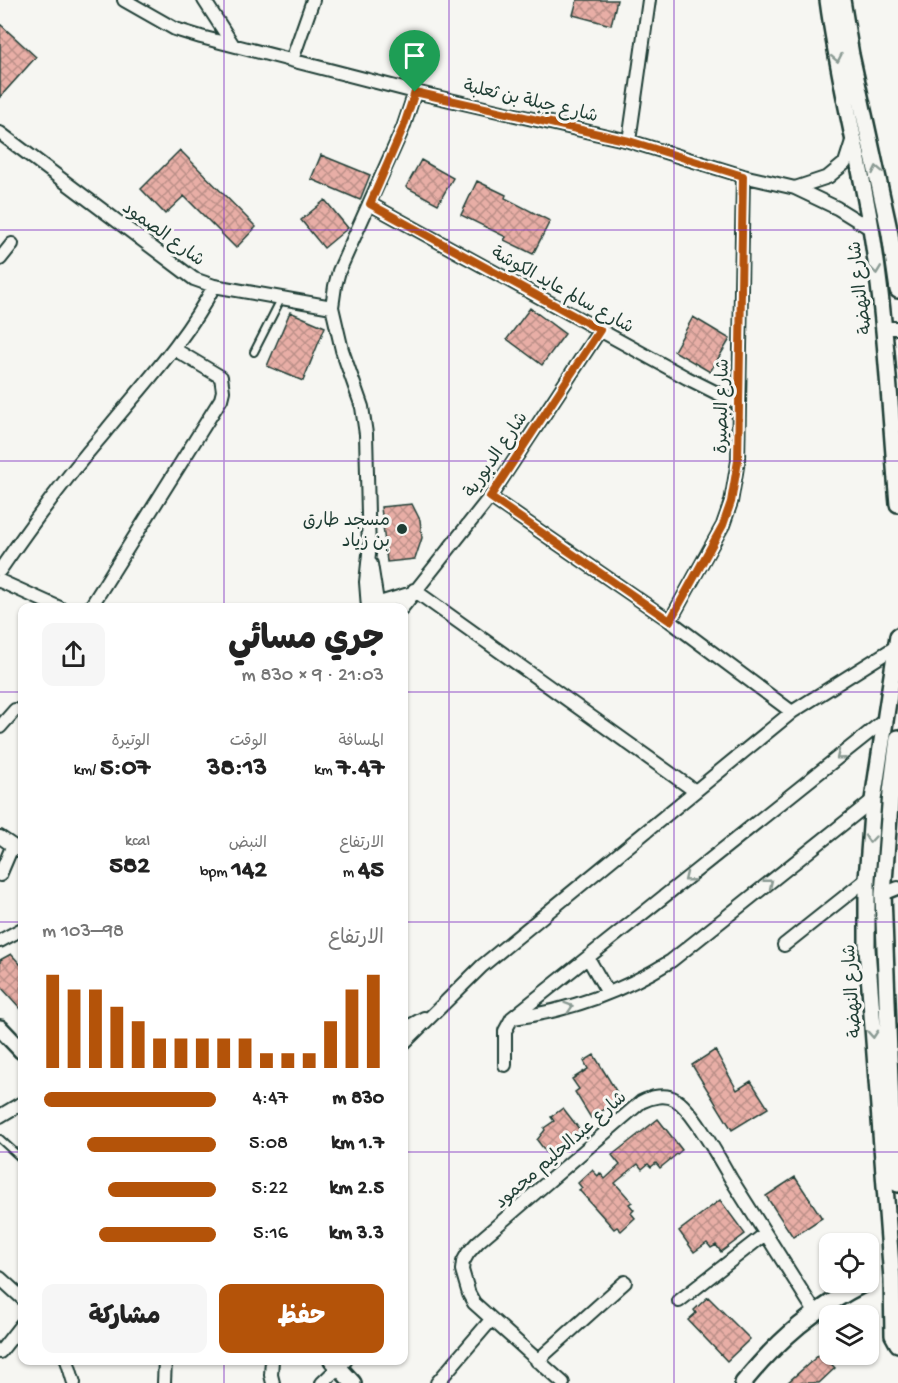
<!DOCTYPE html>
<html lang="ar">
<meta charset="utf-8">
<style>
:root{--surface:#fff;--page:#f6f6f6;--text:#222;--muted:#767676;--accent:#b45309}
body{margin:0;font-family:"Gochi Hand","Playpen Sans Arabic",sans-serif;background:var(--page);color:var(--text);direction:rtl;height:100vh;display:flex;flex-direction:column;font-size:22px;white-space:nowrap}
*{box-sizing:border-box;margin:0}
p{font-size:20px;color:var(--muted)}
.icon{flex:none;width:33px;height:33px;fill:none;stroke:currentColor;stroke-width:2;stroke-linecap:round;stroke-linejoin:round}
.map{position:relative;flex:1;overflow:hidden;direction:ltr}
.details{position:absolute;left:18px;top:603px;width:390px;height:762px;display:flex;flex-direction:column;background:var(--surface);border-radius:12px;box-shadow:0 2px 4px #0004;direction:rtl}
.details>*{flex:none}
.controls{position:absolute;left:819px;top:1233px;display:grid;gap:12px}
.controls a{display:grid;place-items:center;width:60px;height:60px;border-radius:12px;background:var(--surface);box-shadow:0 2px 4px #0004;font-size:30px}
.pin{position:absolute;display:grid;place-items:center;width:51px;height:51px;color:#fff;margin:-62px -26px;border-radius:50% 50% 50% 0;rotate:-45deg;box-shadow:0 0 6px #0007}
.pin .icon{rotate:45deg}
.round{display:grid;place-items:center;flex:none;width:63px;height:63px;border-radius:12px;background:var(--page)}
.headline{display:flex;align-items:center;justify-content:space-between;height:102px;padding:0 24px}
h1{font-size:33px;font-weight:800;line-height:45px}
.figures{display:grid;grid-template-columns:repeat(3,1fr);gap:9px;height:102px;padding:6px 24px}
.figures div{display:grid;align-content:center}
.figures b{font-size:26px;font-weight:800}
.figures small{font-size:16px;font-weight:400}
.figures p{font-size:16px}
.chart{height:168px;padding:12px 24px}
.chart p{display:flex;justify-content:space-between}
.chart svg{width:100%;height:108px;margin-top:6px;stroke:var(--accent);stroke-width:6}
.button{display:flex;gap:12px;margin-top:auto;padding:12px 24px}
.button a{flex:1;height:69px;border-radius:12px;background:var(--accent);color:#fff;font-size:24px;font-weight:800;line-height:69px;text-align:center}
.button a+a{background:var(--page);color:var(--text)}
ul{padding:0 24px;list-style:none;font-size:20px}
li{display:grid;grid-template-columns:96px 72px 1fr;align-items:center;height:45px}
li i{height:15px;border-radius:8px;background:var(--accent)}
.map>svg:first-child{display:block}
.building{fill:url(#building-cross-hatch);stroke:#1f3d34;stroke-width:1.5}
.lines{fill:none;stroke-linecap:round;stroke-linejoin:round}
.service-casing{stroke:#1f3d34;stroke-width:10}
.minor-casing{stroke:#1f3d34;stroke-width:16}
.tertiary-casing{stroke:#1f3d34;stroke-width:20}
.service{stroke:#f6f6f2;stroke-width:6}
.minor{stroke:#f6f6f2;stroke-width:12}
.tertiary{stroke:#f6f6f2;stroke-width:15}
.oneway{stroke:#8a9a93}
.route-casing{stroke:#fff;stroke-width:12}
.route{stroke:#b45309;stroke-width:8}
.grid{fill:none;stroke:#7b2cbf;stroke-width:1.5;stroke-opacity:0.55}
.poi-dot{fill:#1f3d34;stroke:#f6f6f2;stroke-width:2}
.labels{text-anchor:middle;stroke-width:6;stroke-linejoin:round;paint-order:stroke}
.street-label{font-size:18px;fill:#1f3d34;stroke:#f6f6f2}
.poi-label{font-size:18px;fill:#1f3d34;stroke:#f6f6f2;text-anchor:end}
</style>
<div class="map">
<svg width="898" height="1383" viewBox="0 0 898 1383">
<defs>
<pattern id="building-cross-hatch" width="8" height="8" patternUnits="userSpaceOnUse" patternTransform="scale(1.5)"><rect width="8" height="8" fill="#e8aea6"/><path d="M0 0l8 8M0 8l8-8" fill="none" stroke="#bb8f88"/></pattern>
</defs>
<rect width="100%" height="100%" fill="#f6f6f2"/>
<filter id="ink" filterUnits="userSpaceOnUse"><feTurbulence type="fractalNoise" baseFrequency=".0167" numOctaves="2"/><feDisplacementMap in="SourceGraphic" scale="12" xChannelSelector="R" yChannelSelector="G"/><feConvolveMatrix kernelMatrix="1 2 1 2 8 2 1 2 1" color-interpolation-filters="sRGB"/></filter>
<g filter="url(#ink)">
<path class="building" d="M577,0H617L611,25L573,15Z
M0,24L36,57L0,97Z
M180,150L256,227L236,248L184,196L165,214L141,189Z
M321,155L370,175L360,200L311,179Z
M421,160L453,178L438,204L406,187Z
M477,181L506,195L505,198L550,221L533,254L504,240L506,237L461,215Z
M325,200L348,228L324,248L301,220Z
M530,308L565,334L542,365L507,339Z
M290,312L325,327L303,381L267,366Z
M693,317L730,339L710,372L674,351Z
M412,504L420,520L422,538L415,559L387,562L381,507Z
M11,954L22,966V1010L0,986V960Z
M715,1050L737,1090L751,1081L768,1108L732,1130L692,1065Z
M594,1055L621,1099L591,1118L575,1092L579,1089L572,1079L588,1069L584,1061Z
M563,1108L580,1130L549,1156L537,1140L545,1130L544,1128L554,1121L551,1117Z
M658,1119L682,1150L660,1168L656,1163L651,1167L648,1164L642,1169L638,1164L615,1183L632,1202L629,1204L634,1210L631,1213L635,1218L621,1231L617,1227L614,1229L579,1190L582,1188L578,1183L592,1170L598,1176L600,1173L605,1179L620,1165L612,1155Z
M795,1177L822,1218L793,1237L766,1196Z
M720,1200L745,1234L721,1252L716,1245L711,1248L707,1243L694,1252L679,1231Z
M708,1297L750,1339L727,1361L688,1320L696,1313L694,1310Z
M821,1353L835,1368L819,1383H787Z"/>
<g class="lines">
<g class="service-casing">
<path id="service" d="M254,352L281,299
M0,1139L22,1159"/>
</g>
<g class="minor-casing">
<path id="minor" d="M124,0L175,29L201,37L415,92L629,141L743,176L795,188L837,208L871,229
M204,0L233,45
M292,60L313,0
M0,133L194,279L214,286L332,307
M629,141L649,0
M795,188L828,177L845,163L852,141
M370,204L687,378L739,404
M0,259L12,244
M883,328H898
M490,497L670,621L792,712
M371,564L378,608
M0,570C33,522 67,476 105,432C143,385 186,340 214,286
M0,581L60,608
M414,590L695,791
M370,606L412,593
M90,608L221,399L223,391L221,377L174,349
M368,608L366,582L369,554L366,434L362,407L342,350L332,307L335,286L339,271L403,128L415,92
M402,608L490,497L600,330
M670,621L723,525L731,502L738,461L743,176
M0,727L15,710
M0,837L22,852
M0,875L12,847
M883,894L898,888
M0,941L22,929
M784,945L867,879
M588,958L608,993
M513,1018C569,1011 623,991 671,961L873,800
M404,1029L424,1018
M404,1043L482,966L792,712L897,646
M505,1065V1031L512,1018L886,719
M0,1116L22,1103
M0,1278L22,1298
M679,1301L765,1234
M0,1352L22,1324
M67,1360L74,1383
M272,1360L271,1375L273,1383
M537,1361L625,1282
M164,1383L165,1360
M322,1383L346,1360
M437,1383L491,1320
M563,1383L474,1303L469,1294L462,1270L463,1262L468,1253L478,1242L641,1102C651,1097 666,1093 676,1100C693,1110 720,1160 731,1179C759,1224 787,1268 815,1312"/>
</g>
<g class="tertiary-casing">
<path id="tertiary" d="M828,0C838,77 858,152 871,228C886,319 890,412 898,504
M842,0L851,55L890,234L898,290
M898,636L873,800L867,879V948L892,1279L893,1335L898,1344
M898,738L891,792L883,894L891,1107L898,1184
M0,1028L22,1051
M332,1360L353,1383
M743,1383C780,1338 815,1308 867,1282"/>
</g>
<use href="#service" class="service"/>
<use href="#minor" class="minor"/>
<use href="#tertiary" class="tertiary"/>
</g>
<defs><path id="oneway-chevron" d="M-2-3.5L2.5 0L-2 3.5" fill="none" stroke-width="1.6" stroke-linecap="round" stroke-linejoin="round" transform="scale(1.5)"/></defs>
<g class="oneway">
<use href="#oneway-chevron" transform="translate(837 58) rotate(79)"/>
<use href="#oneway-chevron" transform="translate(877 170) rotate(-102)"/>
<use href="#oneway-chevron" transform="translate(876 270) rotate(83)"/>
<use href="#oneway-chevron" transform="translate(840 756) rotate(141)"/>
<use href="#oneway-chevron" transform="translate(870 839) rotate(95)"/>
<use href="#oneway-chevron" transform="translate(688 878) rotate(141)"/>
<use href="#oneway-chevron" transform="translate(769 883) rotate(-39)"/>
<use href="#oneway-chevron" transform="translate(569 1007) rotate(-18)"/>
<use href="#oneway-chevron" transform="translate(873 1034) rotate(86)"/>
</g>
</g>
<g class="lines" filter="url(#ink)">
<g class="route-casing">
<path id="route" d="M415,92L629,141L743,176L738,461L731,502L723,525L670,621L490,497L600,330L370,204L403,128Z"/>
</g>
<use href="#route" class="route"/>
</g>
<path class="grid" d="M224,0V608M449,0V1383M674,0V1383M0,230H898M0,461H898M0,692H22M404,692H898M0,922H22M404,922H898M0,1152H22M404,1152H898M224,1360V1383"/>
<circle class="poi-dot" cx="402" cy="529" r="6"/>
<g class="labels">
<g class="street-label">
<text transform="translate(531 100) rotate(13)" y="6">شارع جبلة بن ثعلبة</text>
<text transform="translate(164 233) rotate(36)" y="6">شارع الصمود</text>
<text transform="translate(859 288) rotate(-97)" y="6">شارع النهضة</text>
<text transform="translate(563 289) rotate(29)" y="6">شارع سالم عايد الكوشة</text>
<text transform="translate(721 406) rotate(-89)" y="6">شارع البصيرة</text>
<text transform="translate(495 454) rotate(-56)" y="6">شارع الدبورية</text>
<text transform="translate(851 991) rotate(-94)" y="6">شارع النهضة</text>
<text transform="translate(560 1149) rotate(-41)" y="6">شارع عبدالحليم محمود</text>
</g>
<g class="poi-label">
<text x="390" y="525">مسجد طارق<tspan x="390" dy="21">بن زياد</tspan></text>
</g>
</g>
</svg>
<div class="controls">
<a><svg class="icon" aria-label="locate" viewBox="0 0 24 24"><circle cx="12" cy="12" r="6"/><path d="M12 2v4M12 18v4M2 12h4M18 12h4"/></svg></a>
<a><svg class="icon" aria-label="layers" viewBox="0 0 24 24"><path d="M12 4l9 5-9 5-9-5zM3 14l9 5 9-5"/></svg></a>
</div>
<div class="pin" style="left:415px;top:92px;background:#1e9e55"><svg class="icon" aria-label="arrive" viewBox="0 0 24 24"><path d="M6 21V4h12l-3 4 3 4H6"/></svg></div>
<section class="details">
<div class="headline"><div><h1>جري مسائي</h1><p>21:03 · 9 × 830 m</p></div><a class="round"><svg class="icon" aria-label="share" viewBox="0 0 24 24"><path d="M12 15V3M7 8l5-5 5 5M5 13v7h14v-7"/></svg></a></div>
<div class="figures">
<div><p>المسافة</p><b>7.47<small> km</small></b></div>
<div><p>الوقت</p><b>38:13</b></div>
<div><p>الوتيرة</p><b>5:07<small> /km</small></b></div>
</div>
<div class="figures">
<div><p>الارتفاع</p><b>45<small> m</small></b></div>
<div><p>النبض</p><b>142<small> bpm</small></b></div>
<div><p>kcal</p><b>582</b></div>
</div>
<div class="chart"><p><span>الارتفاع</span>98–103 m</p>
<svg viewBox="0 0 160 44" preserveAspectRatio="none"><path d="M5 44V6M15 44V12M25 44V12M35 44V19M45 44V25M55 44V32M65 44V32M75 44V32M85 44V32M95 44V32M105 44V38M115 44V38M125 44V38M135 44V25M145 44V12M155 44V6"/></svg>
</div>
<ul>
<li><b>830 m</b>4:47<i style="width:99%"></i></li>
<li><b>1.7 km</b>5:08<i style="width:74%"></i></li>
<li><b>2.5 km</b>5:22<i style="width:62%"></i></li>
<li><b>3.3 km</b>5:16<i style="width:67%"></i></li>
</ul>
<div class="button"><a>حفظ</a><a>مشاركة</a></div>
</section>
</div>
